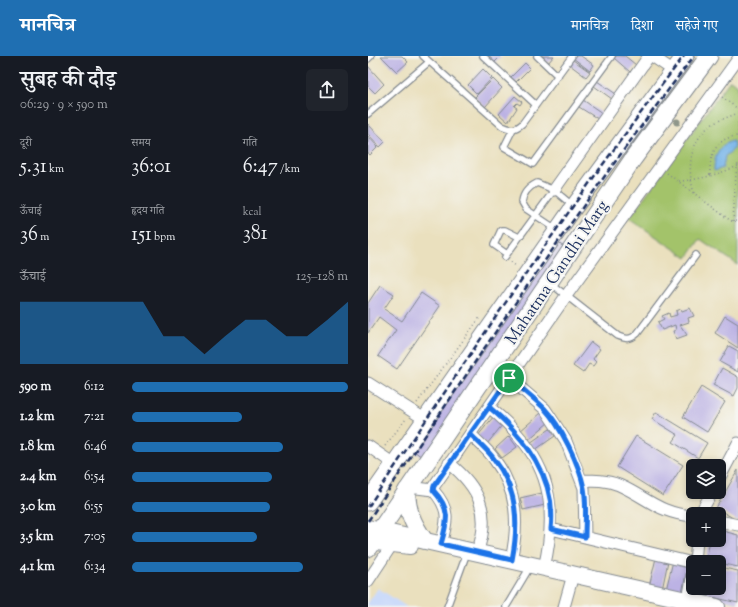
<!DOCTYPE html>
<html lang="hi">
<meta charset="utf-8">
<style>
:root{--surface:#171b24;--page:#20242c;--text:#f1f3f6;--muted:#9ea1a6;--accent:#1f6fb2}
body{margin:0;font-family:"Sorts Mill Goudy","Noto Serif Devanagari",serif;background:var(--page);color:var(--text);height:100vh;display:flex;flex-direction:column;font-size:15px;white-space:nowrap}
*{box-sizing:border-box;margin:0}
p{font-size:13px;color:var(--muted)}
.icon{flex:none;width:22px;height:22px;fill:none;stroke:currentColor;stroke-width:2;stroke-linecap:round;stroke-linejoin:round}
.map{position:relative;flex:1;overflow:hidden}
.details{display:flex;flex-direction:column;background:var(--surface);width:368px}
.details>*{flex:none}
.buttons{position:absolute;left:318px;top:403px;display:grid;gap:8px}
.buttons a{display:grid;place-items:center;width:40px;height:40px;border-radius:6px;background:var(--surface);box-shadow:0 2px 6px #0003;font-size:20px}
.pin{position:absolute;display:grid;place-items:center;width:34px;height:34px;color:#fff;margin:-17px;border:2px solid #fff;border-radius:50%;box-shadow:0 1px 4px #0007}
.round{display:grid;place-items:center;flex:none;width:42px;height:42px;border-radius:6px;background:var(--page)}
.overview{display:flex;align-items:center;justify-content:space-between;height:68px;padding:0 20px}
h1{font-size:22px;font-weight:600;line-height:30px}
.figures{display:grid;grid-template-columns:repeat(3,1fr);gap:6px;height:68px;padding:4px 20px}
.figures div{display:grid;align-content:center}
.figures b{font-size:20px;font-weight:600}
.figures small{font-size:11px;font-weight:400}
.figures p{font-size:11px}
.chart{height:112px;padding:8px 20px}
.chart p{display:flex;justify-content:space-between}
.chart svg{width:100%;height:72px;margin-top:4px;fill:var(--accent);opacity:.7}
ul{padding:0 20px;list-style:none;font-size:13px}
li{display:grid;grid-template-columns:64px 48px 1fr;align-items:center;height:30px}
li i{height:10px;border-radius:5px;background:var(--accent)}
header{display:flex;align-items:center;gap:24px;box-sizing:border-box;height:56px;padding:0 20px;background:var(--accent);color:#fff}
header strong{font-size:19px}
nav{display:flex;gap:22px;margin-inline-start:auto;font-size:14px}
main{display:flex;flex:1;min-height:0}
.map>svg:first-child{display:block}
.built{fill:#ccdbf9}
.green{fill:#a3c36b;stroke:#5f7964}
.water{fill:#74b3e8;stroke:#4871a3}
.building{fill:#bcb2e4}
.lines{fill:none;stroke-linecap:round;stroke-linejoin:round}
.lane-casing{stroke:#82888e;stroke-width:8}
.street-casing{stroke:#82888e;stroke-width:13}
.secondary-casing{stroke:#82888e;stroke-width:18}
.primary-casing{stroke:#82888e;stroke-width:19}
.path{stroke:#82888e;stroke-width:1.5;stroke-dasharray:1 3;stroke-linecap:butt}
.lane{stroke:#fff;stroke-width:5.5}
.street{stroke:#fff;stroke-width:11}
.secondary{stroke:#fff;stroke-width:16}
.primary{stroke:#fff;stroke-width:17}
.rail{stroke:#1b2f5e;stroke-width:2.5;stroke-dasharray:6 3;stroke-linecap:butt}
.tree{fill:#8f978b}
.route-casing{stroke:#fff;stroke-width:8}
.route{stroke:#1a73e8;stroke-width:5}
.labels{text-anchor:middle;stroke-width:4;stroke-linejoin:round;paint-order:stroke}
.street-label{font-size:17px;fill:#1b2f5e;stroke:#f6f6f2}
</style>
<header>
<strong>मानचित्र</strong>
<nav><a>मानचित्र</a><a>दिशा</a><a>सहेजे गए</a></nav>
</header>
<main>
<section class="details">
<div class="overview"><div><h1>सुबह की दौड़</h1><p>06:29 · 9 × 590 m</p></div><a class="round"><svg class="icon" aria-label="share" viewBox="0 0 24 24"><path d="M12 15V3M7 8l5-5 5 5M5 13v7h14v-7"/></svg></a></div>
<div class="figures">
<div><p>दूरी</p><b>5.31<small> km</small></b></div>
<div><p>समय</p><b>36:01</b></div>
<div><p>गति</p><b>6:47<small> /km</small></b></div>
</div>
<div class="figures">
<div><p>ऊँचाई</p><b>36<small> m</small></b></div>
<div><p>हृदय गति</p><b>151<small> bpm</small></b></div>
<div><p>kcal</p><b>381</b></div>
</div>
<div class="chart"><p><span>ऊँचाई</span>125–128 m</p>
<svg viewBox="0 0 160 44" preserveAspectRatio="none"><path d="M0 44V6L10 6L20 6L30 6L40 6L50 6L60 6L70 27L80 27L90 38L100 27L110 17L120 17L130 27L140 27L150 17L160 6V44z"/></svg>
</div>
<ul>
<li><b>590 m</b>6:12<i style="width:100%"></i></li>
<li><b>1.2 km</b>7:21<i style="width:51%"></i></li>
<li><b>1.8 km</b>6:46<i style="width:70%"></i></li>
<li><b>2.4 km</b>6:54<i style="width:65%"></i></li>
<li><b>3.0 km</b>6:55<i style="width:64%"></i></li>
<li><b>3.5 km</b>7:05<i style="width:58%"></i></li>
<li><b>4.1 km</b>6:34<i style="width:79%"></i></li>
</ul>
</section>
<div class="map">
<svg width="370" height="551" viewBox="0 0 370 551">
<rect width="100%" height="100%" fill="#f6f6f2"/>
<filter id="ink" filterUnits="userSpaceOnUse"><feTurbulence type="fractalNoise" baseFrequency=".025" numOctaves="2"/><feDisplacementMap in="SourceGraphic" scale="8" xChannelSelector="R" yChannelSelector="G"/><feConvolveMatrix kernelMatrix="1 2 1 2 8 2 1 2 1" color-interpolation-filters="sRGB"/></filter>
<filter id="wash" filterUnits="userSpaceOnUse"><feTurbulence type="fractalNoise" baseFrequency=".012" numOctaves="4" result="noise"/><feDisplacementMap in="SourceGraphic" scale="16" xChannelSelector="R" yChannelSelector="G"/><feGaussianBlur stdDeviation="0.9" result="paint"/><feColorMatrix in="noise" values="0 0 0 0 0 0 0 0 0 0 0 0 0 0 0 0 0 1.4 0 .05"/><feComposite in="paint" operator="in"/></filter>
<g filter="url(#wash)">
<rect width="100%" height="100%" fill="#eae0be"/>
<path class="built" d="M10,532L39,551H0V547Z"/>
<path class="green" d="M362,24L370,29V209L332,183L319,202L261,162Z"/>
<path class="water" d="M365,85L366,93L357,100L355,112L346,115C346,101 350,88 365,85Z"/>
<g id="blocks">
<path class="building" d="M13,0H34L40,6L29,16Z
M117,0H133L125,8Z
M174,0H186L180,7Z
M207,0H213L226,9L222,15L205,2Z
M247,0H257L268,9L262,16L246,2Z
M205,4L222,16L218,21L202,9Z
M157,7L162,12L146,28L141,23Z
M0,10L16,28L7,37L0,30Z
M115,13L124,22L109,38L100,29Z
M125,23L134,32L117,51L107,41Z
M229,25L248,38L244,43L226,30Z
M147,40L154,46L152,49L149,47L146,50L149,52L140,66L131,58Z
M215,44L234,57L230,63L211,51Z
M0,68L17,86L12,91L0,78Z
M0,80L10,91L2,99L0,97Z
M182,182L201,194L58,404L38,389Z
M12,229L26,238L16,253L34,265L53,237L72,250L29,313L10,300L28,274L11,261L0,277V247Z
M322,252L326,260L320,262L321,266L312,269L319,279L308,283L305,275L308,274L307,269L294,274L290,266L296,263L294,260L301,257L302,261L309,259L308,255L313,253L314,255Z
M357,260L370,268V292L347,277Z
M223,286L232,293L225,303L228,306L225,310L221,308L215,317L205,310Z
M361,290L370,295V316L352,306Z
M354,312L370,321V332L366,340L345,329Z
M333,331L357,346L339,376L315,361Z
M288,356L339,387L330,402L305,386L310,379L284,363Z
M173,357L181,366L160,384L152,375Z
M126,360L135,368L119,388L109,381Z
M182,373L187,380L167,394L162,387Z
M141,380L149,391L134,402L127,393Z
M268,380L315,409L295,440L249,411Z
M370,414V465L348,452Z
M174,437L177,449L155,454L152,442Z
M351,474L370,479V511L338,504L342,484H351Z
M288,502L300,505L294,534L281,531Z
M305,505L320,508L314,537L298,534Z
M351,511L370,515V547L331,538L332,532H351Z"/>
</g>
</g>
<g filter="url(#ink)">
<use href="#blocks" fill-opacity="0" stroke="#82888e" stroke-width="1"/>
<g class="lines">
<g class="lane-casing">
<path id="lane" d="M55,0L134,70C143,74 147,74 154,68L204,0
M115,0L168,49
M169,0L190,20
M0,3L3,0
M0,58L61,6
M145,73L136,91L165,108L244,0
M188,173L158,153L154,146C155,136 161,131 169,127L186,134L204,149
M139,198L126,189L133,174H137L151,181
M137,201L186,134
M182,227L250,280C258,283 262,284 269,278L328,199
M79,551L97,502
M138,551L159,516"/>
</g>
<g class="street-casing">
<path id="street" d="M284,0L306,15
M186,134L281,0
M141,322L177,353L198,385L216,432L217,481
M0,327L58,364
M121,351C177,397 193,441 176,512
M102,378C110,386 120,394 126,403C150,434 151,468 143,504
M0,390L26,408
M81,407C111,431 124,458 109,496
M351,423L370,387
M214,424C226,424 239,424 251,429C280,442 290,457 325,460
M41,431L65,434
M332,458L344,436
M351,465L370,469
M183,473L325,507
M73,488C80,464 82,453 65,434L66,430L198,240L370,3
M327,506L329,484
M0,525L25,487
M320,544L325,517
M196,551L203,526"/>
</g>
<g class="secondary-casing">
<path id="secondary" d="M0,472L349,551
M0,485L42,490"/>
</g>
<g class="primary-casing">
<path id="primary" d="M39,434C38,453 45,468 56,484
M0,446L206,151L317,0
M0,492L265,103L341,0"/>
</g>
<path class="path" d="M354,41L370,53
M370,67V76
M299,117L363,165H370
M342,119C341,100 348,81 370,80
M311,125C331,124 351,118 370,110
M326,137C319,114 321,86 342,70C350,64 361,61 370,57
M365,165L368,118L370,108
M143,206L149,211
M49,347L113,260
M17,390L38,363"/>
<use href="#lane" class="lane"/>
<use href="#street" class="street"/>
<use href="#secondary" class="secondary"/>
<use href="#primary" class="primary"/>
<path class="rail" d="M0,451C102,298 204,145 316,0
M0,465C105,308 211,150 326,0"/>
</g>
<circle class="tree" cx="309" cy="66" r="3.5"/>
</g>
<g class="lines" filter="url(#ink)">
<g class="route-casing">
<path id="route" d="M141,322L66,430L65,434C83,453 80,464 73,488L144,504C151,468 150,434 126,403C120,394 110,386 102,378L121,351C157,381 189,423 183,473L217,481C217,465 219,448 216,432C211,408 193,370 176,352C165,341 153,332 141,322"/>
</g>
<use href="#route" class="route"/>
</g>
<g class="labels">
<g class="street-label">
<text transform="translate(188 216) rotate(-56)" y="6">Mahatma Gandhi Marg</text>
</g>
</g>
</svg>
<div class="buttons">
<a><svg class="icon" aria-label="layers" viewBox="0 0 24 24"><path d="M12 4l9 5-9 5-9-5zM3 14l9 5 9-5"/></svg></a>
<a>+</a>
<a>−</a>
</div>
<div class="pin" style="left:141px;top:322px;background:#1e9e55"><svg class="icon" aria-label="arrive" viewBox="0 0 24 24"><path d="M6 21V4h12l-3 4 3 4H6"/></svg></div>
</div>
</main>
